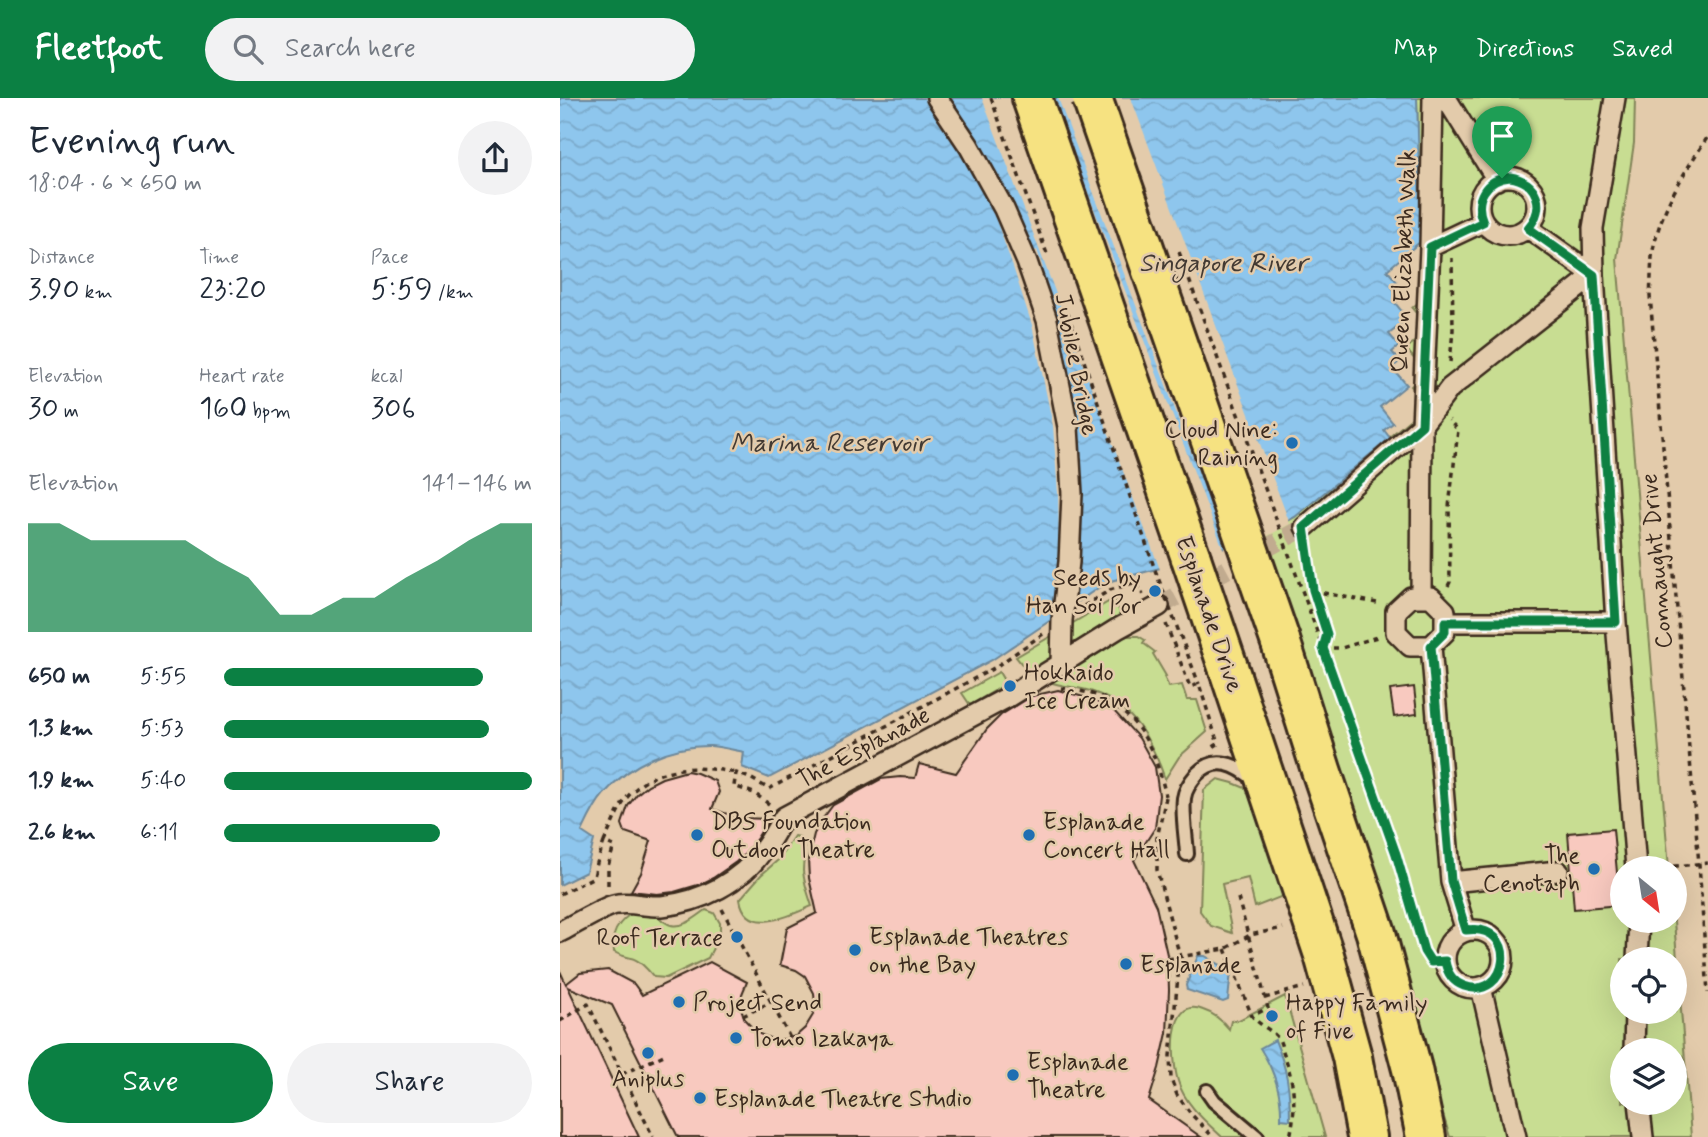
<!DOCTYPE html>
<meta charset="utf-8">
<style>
:root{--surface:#fff;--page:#f2f2f3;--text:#1f2937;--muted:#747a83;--accent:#0b8043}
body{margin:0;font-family:Mynerve,sans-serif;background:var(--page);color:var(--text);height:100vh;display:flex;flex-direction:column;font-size:26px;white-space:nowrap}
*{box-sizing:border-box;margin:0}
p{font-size:23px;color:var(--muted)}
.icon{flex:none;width:38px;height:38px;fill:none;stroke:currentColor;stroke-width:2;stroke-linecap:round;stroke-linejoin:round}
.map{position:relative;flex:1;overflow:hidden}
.drawer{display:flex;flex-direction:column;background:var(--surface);width:560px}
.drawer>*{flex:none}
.needle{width:46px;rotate:150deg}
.controls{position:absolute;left:1050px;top:758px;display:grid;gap:14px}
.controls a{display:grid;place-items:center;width:77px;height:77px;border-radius:50%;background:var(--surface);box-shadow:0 7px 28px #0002;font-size:35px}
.pin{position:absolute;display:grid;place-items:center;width:60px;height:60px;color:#fff;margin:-72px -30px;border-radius:50% 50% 50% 0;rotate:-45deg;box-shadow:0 0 7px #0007}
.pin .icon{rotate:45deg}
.round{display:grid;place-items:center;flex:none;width:74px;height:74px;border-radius:37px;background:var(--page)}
.summary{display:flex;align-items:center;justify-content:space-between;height:119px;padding:0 28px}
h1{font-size:38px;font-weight:600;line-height:52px}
.figures{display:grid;grid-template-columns:repeat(3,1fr);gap:10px;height:119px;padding:7px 28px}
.figures div{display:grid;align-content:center}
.figures b{font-size:30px;font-weight:600}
.figures small{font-size:19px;font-weight:400}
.figures p{font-size:19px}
.chart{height:196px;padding:14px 28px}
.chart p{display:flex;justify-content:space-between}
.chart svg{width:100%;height:126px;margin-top:7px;fill:var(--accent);opacity:.7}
.primary-button{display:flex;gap:14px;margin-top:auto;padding:14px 28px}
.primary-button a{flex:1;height:80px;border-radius:42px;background:var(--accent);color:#fff;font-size:28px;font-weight:600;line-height:80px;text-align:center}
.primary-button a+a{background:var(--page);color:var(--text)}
ul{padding:0 28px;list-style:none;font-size:23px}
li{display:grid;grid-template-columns:112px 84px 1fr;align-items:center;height:52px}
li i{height:18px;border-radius:9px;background:var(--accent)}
header{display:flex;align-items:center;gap:42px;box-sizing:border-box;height:98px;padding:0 35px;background:var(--accent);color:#fff}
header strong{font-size:33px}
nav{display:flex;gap:38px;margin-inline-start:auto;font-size:24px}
.search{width:490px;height:63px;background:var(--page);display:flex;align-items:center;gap:18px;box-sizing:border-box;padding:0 24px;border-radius:38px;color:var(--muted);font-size:26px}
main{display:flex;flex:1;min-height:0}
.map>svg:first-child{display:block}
.green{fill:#c8dd92;stroke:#828458;stroke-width:2;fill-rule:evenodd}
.water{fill:url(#water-waves);stroke:#6d889a;stroke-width:2}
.pier{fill:#e3cbab}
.building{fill:#f8c9bf;stroke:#3b2a1e;stroke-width:2}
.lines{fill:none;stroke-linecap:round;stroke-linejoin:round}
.pedestrian-tunnel{stroke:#c1ab8f;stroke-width:19;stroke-dasharray:19 10;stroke-linecap:butt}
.service-casing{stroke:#3b2a1e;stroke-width:18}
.pedestrian-casing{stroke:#3b2a1e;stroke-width:24}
.trunk-casing{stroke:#3b2a1e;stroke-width:44}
.path{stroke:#3b2a1e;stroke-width:3.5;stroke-dasharray:5 5;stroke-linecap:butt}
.service{stroke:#e3cbab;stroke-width:12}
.pedestrian{stroke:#e3cbab;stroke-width:19}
.trunk{stroke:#f6e281;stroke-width:38}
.trunk-bridge-casing{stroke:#3b2a1e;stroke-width:44;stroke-linecap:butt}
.path-bridge{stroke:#3b2a1e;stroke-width:3.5;stroke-dasharray:5 5;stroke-linecap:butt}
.trunk-bridge{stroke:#f6e281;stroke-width:38}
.route-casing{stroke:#fff;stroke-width:14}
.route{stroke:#0b8043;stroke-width:9}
.poi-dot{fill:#1f6fb2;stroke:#e3cbab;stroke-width:2.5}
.labels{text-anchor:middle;stroke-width:5;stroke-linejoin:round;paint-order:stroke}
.street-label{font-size:24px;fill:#3b2a1e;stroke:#e3cbab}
.poi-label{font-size:24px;fill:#3b2a1e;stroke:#e3cbab;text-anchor:start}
.water-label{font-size:26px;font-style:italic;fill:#433a33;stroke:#e3cbab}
</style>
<header>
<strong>Fleetfoot</strong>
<div class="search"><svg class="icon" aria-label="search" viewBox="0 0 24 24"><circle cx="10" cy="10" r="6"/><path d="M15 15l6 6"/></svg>Search here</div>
<nav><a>Map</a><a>Directions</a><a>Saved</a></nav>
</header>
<main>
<section class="drawer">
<div class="summary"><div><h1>Evening run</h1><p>18:04 · 6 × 650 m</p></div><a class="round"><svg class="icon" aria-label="share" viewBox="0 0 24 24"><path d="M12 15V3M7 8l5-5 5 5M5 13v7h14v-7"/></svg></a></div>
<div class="figures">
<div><p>Distance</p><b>3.90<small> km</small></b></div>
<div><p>Time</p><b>23:20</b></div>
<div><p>Pace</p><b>5:59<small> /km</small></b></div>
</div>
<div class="figures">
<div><p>Elevation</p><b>30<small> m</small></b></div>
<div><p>Heart rate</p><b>160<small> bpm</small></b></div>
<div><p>kcal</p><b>306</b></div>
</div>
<div class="chart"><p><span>Elevation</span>141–146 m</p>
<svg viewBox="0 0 160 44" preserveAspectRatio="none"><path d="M0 44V6L10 6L20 12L30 12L40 12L50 12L60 19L70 25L80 38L90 38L100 32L110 32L120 25L130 19L140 12L150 6L160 6V44z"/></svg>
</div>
<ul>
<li><b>650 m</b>5:55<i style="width:84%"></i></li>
<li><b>1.3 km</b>5:53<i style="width:86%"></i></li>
<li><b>1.9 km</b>5:40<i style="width:100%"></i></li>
<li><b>2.6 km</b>6:11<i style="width:70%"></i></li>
</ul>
<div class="primary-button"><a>Save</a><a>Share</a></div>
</section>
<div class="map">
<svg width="1148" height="1039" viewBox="0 0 1148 1039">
<defs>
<pattern id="water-waves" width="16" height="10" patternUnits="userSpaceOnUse" patternTransform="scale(1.75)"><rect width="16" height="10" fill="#8ec6ed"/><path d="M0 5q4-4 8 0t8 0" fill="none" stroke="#7baacb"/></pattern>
</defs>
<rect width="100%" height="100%" fill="#e3cbab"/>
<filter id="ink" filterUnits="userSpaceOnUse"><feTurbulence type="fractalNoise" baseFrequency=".0143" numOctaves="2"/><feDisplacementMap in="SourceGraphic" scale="14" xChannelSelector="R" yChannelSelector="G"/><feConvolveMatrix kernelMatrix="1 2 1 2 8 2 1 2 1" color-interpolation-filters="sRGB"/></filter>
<g filter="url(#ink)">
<path class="green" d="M857,0H1075L1074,45L1057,161L1109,770H1062V822L1114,823L1131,1039H890L805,766L699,439L735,419L867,307L851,288L866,275L846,251L869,231L852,210L875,189L859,172L874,159L861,143ZM1062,861H1115V914H1062ZM1062,952H1115V1004H1062Z
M555,500L561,518L469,575L456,559Z
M567,538H578L585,542L583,545L595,554L593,556L606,578L604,579L609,589L622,587L627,602H637L647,634L619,659L605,681C592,643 573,608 533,594C520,589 502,589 490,584L551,544Z
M439,574L446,586L410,607L402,595Z
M658,681L673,685L690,692L723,798L695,809L688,780L662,786L672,835L651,828L640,813L644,692Z
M234,738L239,739C248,753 243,758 243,773C244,785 248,796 252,808C230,818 186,839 180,801L201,777L218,762Z
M146,812L154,815L160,825V836L148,860L106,880L94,879C88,872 80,862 71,860C64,858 61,858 54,854C54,850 53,847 53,843C54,827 71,810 87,813C96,815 103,825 111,827C124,830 136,819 146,812Z
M725,898L765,1039H662C646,1024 624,1005 618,983C612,964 607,897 643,912C655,916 662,922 669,931L671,923L679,922Z"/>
<path class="water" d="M0,0H857L861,143L827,172L837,184L832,189L841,200L835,205L848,221L829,236L839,248L832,254L840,263L832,270L847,287L820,309L833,325L824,332L830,340L735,419L699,438L604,469L547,484L432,562L209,680L182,669L184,654C173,652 162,649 151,648C112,647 70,665 44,696C34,707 28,721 22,734L34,742L26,774L0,787Z
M638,858H645L671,873L668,902L663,904L627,892L626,887Z
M715,942C727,971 730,990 730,1022L721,1021C722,994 714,972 700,950Z"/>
<path class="pier" d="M364,0H388L470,155L477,152L483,170L477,172L520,396V443L512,507L492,521L498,463L499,442L498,396L493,328L472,227L453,169L434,116L400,54Z
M422,0H492L664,453L601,474Z
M498,0H571L730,426L700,442L668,452Z"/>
<path class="building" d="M854,589L857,616L834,619L830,592Z
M498,592L531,601L553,612L579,640L595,669L599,697L595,730L574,762L596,808L608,861L609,892L607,935L599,970L589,1002L641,1039H118L52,907L8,889L79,1039H0V873L6,886L20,875L48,872L74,886L82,897L150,864L187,884L182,896L181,910L185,922L197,935L214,942L225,941L236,938L245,930L253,917L255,907L254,895L245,878L236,872L220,867L227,830L257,815L249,780L248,761L254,736L261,723L273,707L321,681L340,679L355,680L359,666L396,675L427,631L441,617L472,598Z
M127,673L137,675L155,683L159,694L152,711L179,720L209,721L197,740L186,755L176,764L153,780L141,786L114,794L97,796L71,793L81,775L91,743L65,734L62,726L68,708L77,696L88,687L102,680Z
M1053,731L1060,807L1014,811L1008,735Z"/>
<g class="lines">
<path class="pedestrian-tunnel" d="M599,508L745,429"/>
<g class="service-casing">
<path id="service" d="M627,756C626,738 622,718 624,700C625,692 631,683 637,676C656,656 677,667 695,682
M647,993L654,1003L697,1039"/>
</g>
<g class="pedestrian-casing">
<path id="pedestrian" d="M377,0L409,48L444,111L467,164L487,222L508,329L512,396L509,464L502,522L501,567
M886,0L937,82
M1055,0L1033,130L1034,177L1056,524L1076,770
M919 108a29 29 0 1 1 58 0a29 29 0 1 1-58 0Z
M870,149L923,124
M745,429L862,327L890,290L1034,177L968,130
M851,499H871L885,513V534L871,548H850L836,534V513Z
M861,499L862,327L870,149L873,0
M885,524H1056
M871,548L891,784L906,833
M891,784L998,773
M885 861a29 29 0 1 1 58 0a29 29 0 1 1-58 0Z
M0,834C11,828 49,806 58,806C73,804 87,809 102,808C141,804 181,784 204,751C212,741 217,730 224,719L448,599L557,531L599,508
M1077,861L1079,822
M921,889L956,1039
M1074,952L1075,914
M1079,1004L1083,1039"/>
</g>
<g class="trunk-casing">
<path id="trunk" d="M472,0L631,460
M720,542L761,672L816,835L852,971L866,1039
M668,569L764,857L792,959L807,1039"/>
</g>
<path class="path" d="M431,0L487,156
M1147,40C1123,76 1098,115 1092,159C1091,172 1091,185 1090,198L1139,766L1148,895
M508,216L595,472
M890,264L893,232L892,160
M747,448L753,493L767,536L763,550L836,756L864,853L871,864L885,863
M888,488L890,484L889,409L898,332L889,322
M753,493L817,505
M524,508L550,492L576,484L583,497
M606,526L630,589L639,586L658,646L653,649
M763,550H782L817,539
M501,590C514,592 527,594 539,598C545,600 551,606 557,610C587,630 598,665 606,698
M606,699L597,740V772L620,859L610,958L611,981L617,997L631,1016L653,1039
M209,706L194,695L174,688L176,675L190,680L209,691L434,570L483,536
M44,744C52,728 58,709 70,696C99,666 139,667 176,675
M1094,770L1148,765
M0,796L34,779L37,765L44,744L54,748L48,768V788
M678,800L708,910L692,918
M162,811L230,940
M665,851L692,918C699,927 713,933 718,940C721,944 722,951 724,956C734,984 737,1009 730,1039
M608,861L665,851L690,837L723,830
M705,900L744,889
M183,918L211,904
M0,923L28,906L93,1039
M62,976L104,957"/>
<use href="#service" class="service"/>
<use href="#pedestrian" class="pedestrian"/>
<use href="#trunk" class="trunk"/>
<g class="trunk-bridge-casing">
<path id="trunk-bridge" d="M532,0L720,542
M631,460L668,569"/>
</g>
<path class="path-bridge" d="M619,154L763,550
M595,472L639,586"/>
<use href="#trunk-bridge" class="trunk-bridge"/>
</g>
</g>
<g class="lines" filter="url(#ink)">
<g class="route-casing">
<path id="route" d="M950,79C977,83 987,109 968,130L1034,177L1056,524H885V534L871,548L891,783L906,832C961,824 949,904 904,888C893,884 887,875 885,863L871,864L864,853L836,756L763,550L767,536L753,492L744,429L862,327L870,149L923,124C913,101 926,81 950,79Z"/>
</g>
<use href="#route" class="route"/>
</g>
<g class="poi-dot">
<circle cx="732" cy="345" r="7"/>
<circle cx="595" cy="493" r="7"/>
<circle cx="450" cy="588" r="7"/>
<circle cx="137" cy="737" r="7"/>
<circle cx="469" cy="737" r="7"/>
<circle cx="1034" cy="771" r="7"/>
<circle cx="177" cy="839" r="7"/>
<circle cx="295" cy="852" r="7"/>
<circle cx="566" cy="866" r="7"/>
<circle cx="119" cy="904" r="7"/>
<circle cx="712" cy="918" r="7"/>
<circle cx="176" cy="940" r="7"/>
<circle cx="88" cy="955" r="7"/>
<circle cx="453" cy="977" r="7"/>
<circle cx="140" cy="1000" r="7"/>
</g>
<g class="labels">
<g class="street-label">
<text transform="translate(843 163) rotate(-88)" y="8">Queen Elizabeth Walk</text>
<text transform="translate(517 266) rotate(79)" y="8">Jubilee Bridge</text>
<text transform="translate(1096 463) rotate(-95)" y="8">Connaught Drive</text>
<text transform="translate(650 516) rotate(71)" y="8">Esplanade Drive</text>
<text transform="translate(303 649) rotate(-28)" y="8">The Esplanade</text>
</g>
<g class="poi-label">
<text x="718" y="339" text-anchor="end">Cloud Nine:<tspan x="718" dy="28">Raining</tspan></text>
<text x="581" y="487" text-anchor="end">Seeds by<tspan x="581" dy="28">Han Soi Por</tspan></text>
<text x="464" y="582">Hokkaido<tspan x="464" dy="28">Ice Cream</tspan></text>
<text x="151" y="731">DBS Foundation<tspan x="151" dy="28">Outdoor Theatre</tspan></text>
<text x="483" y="731">Esplanade<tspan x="483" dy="28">Concert Hall</tspan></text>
<text x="1020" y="765" text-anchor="end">The<tspan x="1020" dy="28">Cenotaph</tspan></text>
<text x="309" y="846">Esplanade Theatres<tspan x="309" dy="28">on the Bay</tspan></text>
<text x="163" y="847" text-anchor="end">Roof Terrace</text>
<text x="580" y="874">Esplanade</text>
<text x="133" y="912">Project Send</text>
<text x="726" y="912">Happy Family<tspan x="726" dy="28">of Five</tspan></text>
<text x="190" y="948">Tomo Izakaya</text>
<text x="467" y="971">Esplanade<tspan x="467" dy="28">Theatre</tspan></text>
<text x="88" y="988" text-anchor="middle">Aniplus</text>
<text x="154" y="1008">Esplanade Theatre Studio</text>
</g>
<g class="water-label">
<text x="663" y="173">Singapore River</text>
<text x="269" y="353">Marina Reservoir</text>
</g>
</g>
</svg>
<div class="controls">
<a><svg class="needle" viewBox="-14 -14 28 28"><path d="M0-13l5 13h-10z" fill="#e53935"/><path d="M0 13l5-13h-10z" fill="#747a83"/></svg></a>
<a><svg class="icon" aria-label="locate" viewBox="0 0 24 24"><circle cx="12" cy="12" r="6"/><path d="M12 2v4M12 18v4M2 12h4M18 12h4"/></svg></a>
<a><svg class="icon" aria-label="layers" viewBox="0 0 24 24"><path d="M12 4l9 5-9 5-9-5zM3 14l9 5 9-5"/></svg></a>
</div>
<div class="pin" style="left:942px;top:80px;background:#1e9e55"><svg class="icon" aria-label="arrive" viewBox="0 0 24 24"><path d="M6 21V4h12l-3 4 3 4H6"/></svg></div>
</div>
</main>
